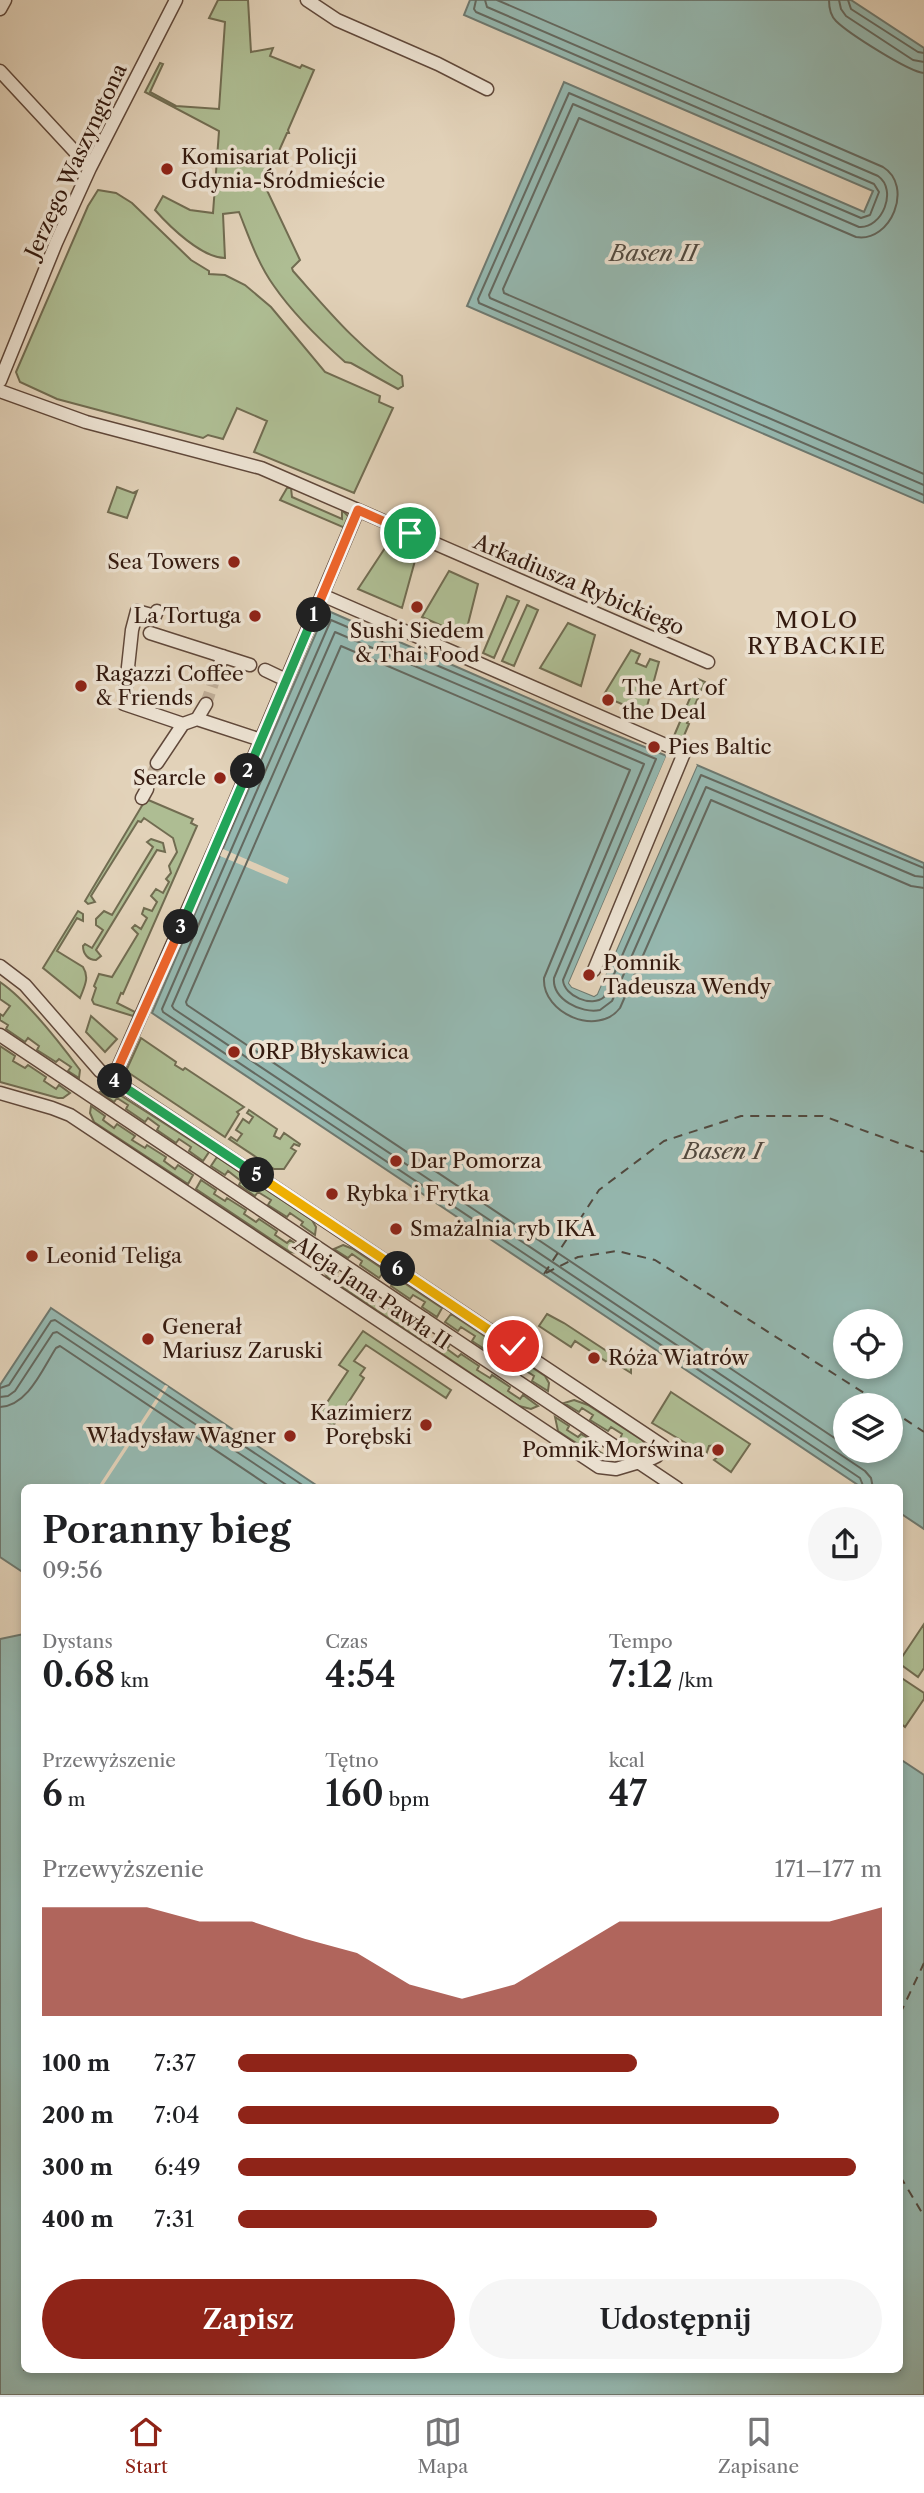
<!DOCTYPE html>
<html lang="pl">
<meta charset="utf-8">
<style>
:root{--surface:#fff;--page:#f6f6f6;--text:#202124;--muted:#757577;--line:#e0e0e0;--accent:#8f2418}
body{margin:0;font-family:"Libre Caslon Text",serif;background:var(--page);color:var(--text);height:100vh;display:flex;flex-direction:column;font-size:26px;white-space:nowrap}
*{box-sizing:border-box;margin:0}
p{font-size:23px;color:var(--muted)}
.icon{flex:none;width:38px;height:38px;fill:none;stroke:currentColor;stroke-width:2;stroke-linecap:round;stroke-linejoin:round}
.map{position:relative;flex:1;overflow:hidden}
.side{position:absolute;left:21px;top:1484px;width:882px;height:889px;display:flex;flex-direction:column;background:var(--surface);border-radius:10px;box-shadow:0 4px 10px #0003}
.side>*{flex:none}
.tools{position:absolute;left:833px;top:1309px;display:grid;gap:14px}
.tools a{display:grid;place-items:center;width:70px;height:70px;border-radius:50%;background:var(--surface);box-shadow:0 4px 10px #0003;font-size:35px}
.pin{position:absolute;display:grid;place-items:center;width:60px;height:60px;color:#fff;margin:-30px;border:4px solid #fff;border-radius:50%;box-shadow:0 2px 7px #0007}
.km{position:absolute;width:35px;height:35px;margin:-18px;border-radius:50%;background:#222;color:#fff;font-size:19px;line-height:35px;text-align:center}
.round{display:grid;place-items:center;flex:none;width:74px;height:74px;border-radius:37px;background:var(--page)}
.head{display:flex;align-items:center;justify-content:space-between;height:119px;padding:0 21px}
h1{font-size:38px;font-weight:600;line-height:52px}
.metrics{display:grid;grid-template-columns:repeat(3,1fr);gap:10px;height:119px;padding:7px 21px}
.metrics div{display:grid;align-content:center}
.metrics b{font-size:35px;font-weight:600}
.metrics small{font-size:19px;font-weight:400}
.metrics p{font-size:19px}
.chart{height:196px;padding:14px 21px}
.chart p{display:flex;justify-content:space-between}
.chart svg{width:100%;height:126px;margin-top:7px;fill:var(--accent);opacity:.7}
.cta{display:flex;gap:14px;margin-top:auto;padding:14px 21px}
.cta a{flex:1;height:80px;border-radius:42px;background:var(--accent);color:#fff;font-size:28px;font-weight:600;line-height:80px;text-align:center}
.cta a+a{background:var(--page);color:var(--text)}
ul{padding:0 21px;list-style:none;font-size:23px}
li{display:grid;grid-template-columns:112px 84px 1fr;align-items:center;height:52px}
li i{height:18px;border-radius:9px;background:var(--accent)}
.tabs{display:flex;justify-content:space-around;align-items:center;height:98px;border-top:2px solid var(--line);background:var(--surface);font-size:19px;color:var(--muted)}
.tabs a{display:grid;justify-items:center;gap:4px}
.tabs .current{color:var(--accent)}
.map>svg:first-child{display:block}
.green{fill:#aebd93;stroke:#716c51;stroke-width:2}
.water{fill:#95b8b0;stroke:#6e7970;stroke-width:2;fill-rule:evenodd}
.pier{fill:#e2d2b9}
.lines{fill:none;stroke-linecap:round;stroke-linejoin:round}
.shore{stroke:#646960;stroke-width:2}
.ferry{stroke:#51493f;stroke-width:2;stroke-dasharray:9 7;stroke-linecap:butt}
.minor-tunnel{stroke:#bfad97;stroke-width:12;stroke-dasharray:12 6;stroke-linecap:butt}
.minor-casing{stroke:#60483a;stroke-width:15}
.minor{stroke:#ece2d2;stroke-width:12}
.split-1-casing{stroke:#fff;stroke-width:14}
.split-2-casing{stroke:#fff;stroke-width:14}
.split-3-casing{stroke:#fff;stroke-width:14}
.split-4-casing{stroke:#fff;stroke-width:14}
.split-5-casing{stroke:#fff;stroke-width:14}
.split-6-casing{stroke:#fff;stroke-width:14}
.split-7-casing{stroke:#fff;stroke-width:14}
.split-1{stroke:#f0652b;stroke-width:9}
.split-2{stroke:#22a559;stroke-width:9}
.split-3{stroke:#22a559;stroke-width:9}
.split-4{stroke:#f0652b;stroke-width:9}
.split-5{stroke:#22a559;stroke-width:9}
.split-6{stroke:#f5b400;stroke-width:9}
.split-7{stroke:#f5b400;stroke-width:9}
.poi-dot{fill:#8f2418;stroke:#ece2d2;stroke-width:2.5}
.labels{text-anchor:middle;stroke-width:7;stroke-linejoin:round;paint-order:stroke}
.poi-label{font-size:21px;fill:#341a0f;stroke:#ece2d2;text-anchor:start}
.street-label{font-size:21px;fill:#341a0f;stroke:#ece2d2}
.water-label{font-size:23px;font-style:italic;fill:#51493f;stroke:#ece2d2}
.neighbourhood-label{font-size:23px;letter-spacing:2px;fill:#341a0f;stroke:#ece2d2}
</style>
<div class="map">
<svg width="924" height="2395" viewBox="0 0 924 2395">
<rect width="100%" height="100%" fill="#e2d2b9"/>
<filter id="stains"><feTurbulence type="fractalNoise" baseFrequency=".00286" numOctaves="4"/><feColorMatrix values="0 0 0 0 .2 0 0 0 0 .09 0 0 0 0 .02 0 0 0 .5 -.17"/></filter>
<radialGradient id="worn" r=".72"><stop offset=".6" stop-color="#630" stop-opacity="0"/><stop offset="1" stop-color="#630" stop-opacity=".3"/></radialGradient>
<path class="green" d="M218,0H248L251,52L273,48L270,56L300,68L302,65L314,70L288,130L289,133H287L264,184L300,260L292,268L293,271C326,308 359,349 402,376L403,386L398,389L351,363L345,362C319,339 294,315 274,286C258,264 249,237 239,212L223,214L225,258C202,258 170,227 155,210L163,196L190,210L213,213L219,131L145,92L160,63L163,64L150,92L176,106L219,109L225,22L209,18Z
M98,190L116,193L132,203L191,260L209,271V274L225,275L245,285L271,307L325,372L380,396L379,402L393,408L354,493L254,452L267,421L237,408L223,439L208,435L203,438L57,399L20,382L16,372L88,206Z
M117,487L133,493L137,491L127,518L108,512Z
M287,488H291L292,497L342,519V510L349,517L345,528L280,500Z
M387,545L397,549L394,557L403,561L407,553L416,557L402,608L358,589Z
M449,571L478,584L465,636L422,617Z
M507,596L519,601L494,658L483,653Z
M527,605L538,610L514,666L502,661Z
M568,623L595,635L581,686L540,668Z
M631,650L640,654L636,663L646,667L650,659L659,662L645,714L603,696Z
M698,679L705,682L687,723L689,724L683,738L671,743Z
M146,799L193,819L191,823L197,826L123,994L121,993L117,1003L135,1012L133,1016L94,1004L92,1000L96,988L94,986L99,974L112,977L138,934L132,928L135,925L141,929L147,918L142,914L144,908L152,911L157,902L151,896L156,889L163,893L169,882L166,879L171,873L169,866L177,852L173,838L144,818L141,822L138,821L91,896L95,902L88,904L85,901Z
M151,839L163,843L165,852L157,850L96,950L101,956L96,960C88,960 83,954 83,946L85,944L92,948L103,930L96,925V919L104,911L112,915L153,847L147,842Z
M78,911L83,914V921L77,918L57,951L83,967C90,978 84,987 80,998L43,968Z
M0,982C27,1000 60,1043 80,1070L79,1078L68,1071L71,1067L59,1059L56,1062L37,1050L39,1046L28,1038L25,1042L6,1029L8,1025L0,1020V1014L3,1016L10,1006L0,999Z
M91,1016L117,1039L105,1052L86,1032Z
M141,1038L176,1062L175,1065L183,1070L185,1068L244,1107L237,1112L239,1114L225,1137L126,1071Z
M0,1046L15,1056L13,1061L25,1068L28,1065L46,1077L44,1081L56,1089L59,1085L70,1093L63,1098H58L0,1082Z
M109,1088L209,1152L203,1161L189,1151L191,1147L179,1139L176,1143L157,1130L159,1126L148,1118L145,1122L126,1109L128,1105L117,1098L114,1102L100,1092Z
M91,1106L105,1116L103,1120L114,1128L117,1124L135,1136L132,1140L145,1148L147,1145L166,1157L164,1161L175,1169L178,1165L193,1175L188,1184L94,1122L90,1113Z
M249,1110L277,1129L274,1136L280,1139L284,1133L300,1144L299,1146L294,1144L291,1148L296,1151L284,1169H274L229,1139L231,1137L237,1141L242,1134L236,1130L243,1119L249,1123L253,1117L247,1113Z
M217,1157L312,1220L316,1227L315,1235L301,1225L303,1222L290,1213L287,1217L268,1205L271,1200L258,1192L255,1196L239,1185L241,1181L228,1171L225,1175L211,1166Z
M201,1180L216,1190L214,1194L225,1201L227,1198L246,1210L244,1214L256,1222L259,1219L277,1231L275,1235L287,1243L290,1240L305,1250L298,1253L290,1252L196,1189Z
M343,1245L353,1249L442,1308L437,1317L422,1307L425,1302L413,1295L410,1299L391,1286L394,1282L382,1274L379,1278L360,1265L362,1261L352,1254L348,1258L334,1249Z
M324,1262L338,1271L336,1276L347,1284L350,1280L369,1293L367,1296L379,1305L382,1301L400,1313L398,1317L409,1325L413,1321L427,1330L421,1340L327,1277L323,1269Z
M451,1314L545,1376L549,1383L548,1391L532,1381L534,1376L523,1369L520,1373L502,1360L504,1356L492,1348L489,1352L472,1341L475,1336L461,1327L458,1331L445,1322Z
M547,1314L564,1323L631,1367V1373L612,1361L610,1364L575,1341L571,1347L539,1326Z
M363,1331L451,1390L446,1398L366,1345L354,1361L365,1368L360,1375L364,1378L333,1426L318,1416L348,1371L339,1365Z
M435,1336L449,1346L447,1349L458,1357L461,1354L479,1366L477,1370L490,1378L492,1375L510,1387L508,1391L520,1399L523,1395L538,1406L531,1409L519,1406L429,1345Z
M671,1392L750,1444L731,1472L714,1460L721,1454L716,1445L709,1446L706,1455L652,1423Z
M574,1400L588,1405L642,1440L647,1447L638,1451L620,1439L622,1434L611,1427L608,1431L590,1420L593,1415L582,1408L579,1412L564,1403Z
M555,1417L569,1426L567,1430L578,1437L581,1434L598,1444L595,1449L607,1456L610,1452L617,1457L603,1460L564,1435L558,1431Z
M924,1624V1668L918,1677L900,1664V1660Z
M900,1677L924,1693V1699L905,1727L900,1723Z"/>
<path class="water" d="M470,0H851L924,48V503L467,306L564,82L864,212L873,191L464,15Z
M326,610L581,721L667,756L569,983L572,987L594,996L597,994L697,765L924,863V1529L900,1513V1488L861,1487L152,1013ZM845,1321H891V1367H845ZM845,1405H891V1451H845Z
M51,1308L319,1487L24,1488V1573L0,1557V1385Z
M24,1634V2370H900V1759L924,1775V2395H0V1639Z"/>
<path class="pier" d="M668,752L670,757L573,982L594,992L694,763L697,765L597,994L594,996L572,987L569,983Z
M223,849L289,878L287,884L220,856Z
M165,1385L168,1386L166,1390L102,1487H95L88,1483L98,1487Z"/>
<g class="lines">
<path class="shore" d="M476,0L474,9L476,12L874,184L879,192L870,215L861,218L569,93L478,299L479,303L924,495
M485,0L487,7L878,176C898,190 882,229 859,227L573,104L489,295L490,298L924,485
M497,0L883,167C914,186 891,243 856,237L579,118L503,289L504,293L924,474
M829,0C829,8 830,15 836,21C848,33 909,72 924,73
M839,0L841,9L846,16L913,60L924,62
M848,0L851,9L918,52L924,53
M0,1388L9,1385L51,1321L55,1320L307,1488
M0,1397L8,1396L15,1391L53,1333L57,1332L291,1488
M0,1407C28,1406 43,1368 56,1348L60,1346L272,1488
M845,1445L187,1005L186,1002L341,646L630,770L544,978C542,1014 598,1037 620,1008L711,800L911,886L924,888
M864,1488L860,1478L163,1012L162,1009L331,620L656,759L563,980C564,996 592,1008 604,997L701,775L924,868
M873,1488L871,1478L865,1471L174,1009L172,1006L335,632L644,764L554,978C552,999 581,1014 600,1010L612,1001L706,787L915,876L924,877"/>
<path class="ferry" d="M546,1273L578,1257L617,1251L655,1260L883,1405
M544,1274L599,1190L664,1141L741,1116H823L924,1152
M891,1410L924,1432
M900,2014L924,1963
M900,2176L924,2216"/>
<path class="minor-tunnel" d="M206,704L215,677
M147,789L157,763"/>
<g class="minor-casing">
<path id="minor" d="M307,0L337,20L438,64L487,89
M0,9L5,0
M0,71L90,168
M0,381L56,243L90,168L176,0
M0,391L86,422L261,468L708,662
M322,595L684,753L594,970
M157,611L155,616L137,611L132,630L124,704L183,724L197,719L261,740
M150,633L250,665
M265,670L286,680
M215,677L223,656
M197,719L206,704
M157,763L183,724
M142,798L147,789
M0,966L25,985L100,1071L663,1446L657,1456L653,1458L616,1469L599,1467L70,1115L52,1108L0,1093
M0,1035L677,1488
M113,1079L222,832L358,510"/>
</g>
<use href="#minor" class="minor"/>
</g>
<g class="lines">
<g class="split-1-casing">
<path id="split-1" d="M314,615L358,510L410,533"/>
</g>
<g class="split-2-casing">
<path id="split-2" d="M248,771L314,615"/>
</g>
<g class="split-3-casing">
<path id="split-3" d="M181,927L248,771"/>
</g>
<g class="split-4-casing">
<path id="split-4" d="M115,1081L113,1079L181,927"/>
</g>
<g class="split-5-casing">
<path id="split-5" d="M115,1081L257,1175"/>
</g>
<g class="split-6-casing">
<path id="split-6" d="M257,1175L398,1269"/>
</g>
<g class="split-7-casing">
<path id="split-7" d="M398,1269L513,1346"/>
</g>
<use href="#split-1" class="split-1"/>
<use href="#split-2" class="split-2"/>
<use href="#split-3" class="split-3"/>
<use href="#split-4" class="split-4"/>
<use href="#split-5" class="split-5"/>
<use href="#split-6" class="split-6"/>
<use href="#split-7" class="split-7"/>
</g>
<g class="poi-dot">
<circle cx="167" cy="169" r="7"/>
<circle cx="234" cy="562" r="7"/>
<circle cx="417" cy="607" r="7"/>
<circle cx="255" cy="616" r="7"/>
<circle cx="81" cy="686" r="7"/>
<circle cx="608" cy="700" r="7"/>
<circle cx="654" cy="747" r="7"/>
<circle cx="220" cy="778" r="7"/>
<circle cx="589" cy="975" r="7"/>
<circle cx="234" cy="1052" r="7"/>
<circle cx="396" cy="1161" r="7"/>
<circle cx="332" cy="1194" r="7"/>
<circle cx="396" cy="1229" r="7"/>
<circle cx="32" cy="1256" r="7"/>
<circle cx="148" cy="1339" r="7"/>
<circle cx="594" cy="1358" r="7"/>
<circle cx="426" cy="1425" r="7"/>
<circle cx="290" cy="1436" r="7"/>
<circle cx="718" cy="1450" r="7"/>
</g>
<g class="labels">
<g class="poi-label">
<text x="181" y="164">Komisariat Policji<tspan x="181" dy="24">Gdynia-Śródmieście</tspan></text>
<text x="220" y="569" text-anchor="end">Sea Towers</text>
<text x="241" y="623" text-anchor="end">La Tortuga</text>
<text x="417" y="638" text-anchor="middle">Sushi Siedem<tspan x="417" dy="24">&amp; Thai Food</tspan></text>
<text x="95" y="681">Ragazzi Coffee<tspan x="95" dy="24">&amp; Friends</tspan></text>
<text x="622" y="695">The Art of<tspan x="622" dy="24">the Deal</tspan></text>
<text x="668" y="754">Pies Baltic</text>
<text x="206" y="785" text-anchor="end">Searcle</text>
<text x="603" y="970">Pomnik<tspan x="603" dy="24">Tadeusza Wendy</tspan></text>
<text x="248" y="1059">ORP Błyskawica</text>
<text x="410" y="1168">Dar Pomorza</text>
<text x="346" y="1201">Rybka i Frytka</text>
<text x="410" y="1236">Smażalnia ryb IKA</text>
<text x="46" y="1263">Leonid Teliga</text>
<text x="162" y="1334">Generał<tspan x="162" dy="24">Mariusz Zaruski</tspan></text>
<text x="608" y="1365">Róża Wiatrów</text>
<text x="412" y="1420" text-anchor="end">Kazimierz<tspan x="412" dy="24">Porębski</tspan></text>
<text x="276" y="1443" text-anchor="end">Władysław Wagner</text>
<text x="704" y="1457" text-anchor="end">Pomnik Morświna</text>
</g>
<g class="street-label">
<text transform="translate(76 161) rotate(-65)" y="7">Jerzego Waszyngtona</text>
<text transform="translate(579 585) rotate(23)" y="7">Arkadiusza Rybickiego</text>
<text transform="translate(372 1293) rotate(34)" y="7">Aleja Jana Pawła II</text>
</g>
<g class="water-label">
<text x="653" y="261">Basen II</text>
<text x="722" y="1159">Basen I</text>
</g>
<g class="neighbourhood-label">
<text x="817" y="628">MOLO<tspan x="817" dy="26">RYBACKIE</tspan></text>
</g>
</g>
<rect width="100%" height="100%" filter="url(#stains)"/>
<rect width="100%" height="100%" fill="url(#worn)"/>
</svg>
<div class="tools">
<a><svg class="icon" aria-label="locate" viewBox="0 0 24 24"><circle cx="12" cy="12" r="6"/><path d="M12 2v4M12 18v4M2 12h4M18 12h4"/></svg></a>
<a><svg class="icon" aria-label="layers" viewBox="0 0 24 24"><path d="M12 4l9 5-9 5-9-5zM3 14l9 5 9-5"/></svg></a>
</div>
<div class="pin" style="left:410px;top:533px;background:#1e9e55"><svg class="icon" aria-label="arrive" viewBox="0 0 24 24"><path d="M6 21V4h12l-3 4 3 4H6"/></svg></div>
<div class="pin" style="left:513px;top:1346px;background:#d93025"><svg class="icon" aria-label="check" viewBox="0 0 24 24"><path d="M5 12l5 5 9-10"/></svg></div>
<b class="km" style="left:314px;top:615px">1</b>
<b class="km" style="left:248px;top:771px">2</b>
<b class="km" style="left:181px;top:927px">3</b>
<b class="km" style="left:115px;top:1081px">4</b>
<b class="km" style="left:257px;top:1175px">5</b>
<b class="km" style="left:398px;top:1269px">6</b>
<section class="side">
<div class="head"><div><h1>Poranny bieg</h1><p>09:56</p></div><a class="round"><svg class="icon" aria-label="share" viewBox="0 0 24 24"><path d="M12 15V3M7 8l5-5 5 5M5 13v7h14v-7"/></svg></a></div>
<div class="metrics">
<div><p>Dystans</p><b>0.68<small> km</small></b></div>
<div><p>Czas</p><b>4:54</b></div>
<div><p>Tempo</p><b>7:12<small> /km</small></b></div>
</div>
<div class="metrics">
<div><p>Przewyższenie</p><b>6<small> m</small></b></div>
<div><p>Tętno</p><b>160<small> bpm</small></b></div>
<div><p>kcal</p><b>47</b></div>
</div>
<div class="chart"><p><span>Przewyższenie</span>171–177 m</p>
<svg viewBox="0 0 160 44" preserveAspectRatio="none"><path d="M0 44V6L10 6L20 6L30 11L40 11L50 17L60 22L70 33L80 38L90 33L100 22L110 11L120 11L130 11L140 11L150 11L160 6V44z"/></svg>
</div>
<ul>
<li><b>100 m</b>7:37<i style="width:62%"></i></li>
<li><b>200 m</b>7:04<i style="width:84%"></i></li>
<li><b>300 m</b>6:49<i style="width:96%"></i></li>
<li><b>400 m</b>7:31<i style="width:65%"></i></li>
</ul>
<div class="cta"><a>Zapisz</a><a>Udostępnij</a></div>
</section>
</div>
<nav class="tabs">
<a class="current"><svg class="icon" aria-label="home" viewBox="0 0 24 24"><path d="M3 11l9-7 9 7M6 9v11h12V9"/></svg>Start</a>
<a><svg class="icon" aria-label="map" viewBox="0 0 24 24"><path d="M3 6l6-2 6 2 6-2v14l-6 2-6-2-6 2zM9 4v14M15 6v14"/></svg>Mapa</a>
<a><svg class="icon" aria-label="saved" viewBox="0 0 24 24"><path d="M7 4h10v16l-5-4-5 4z"/></svg>Zapisane</a>
</nav>
